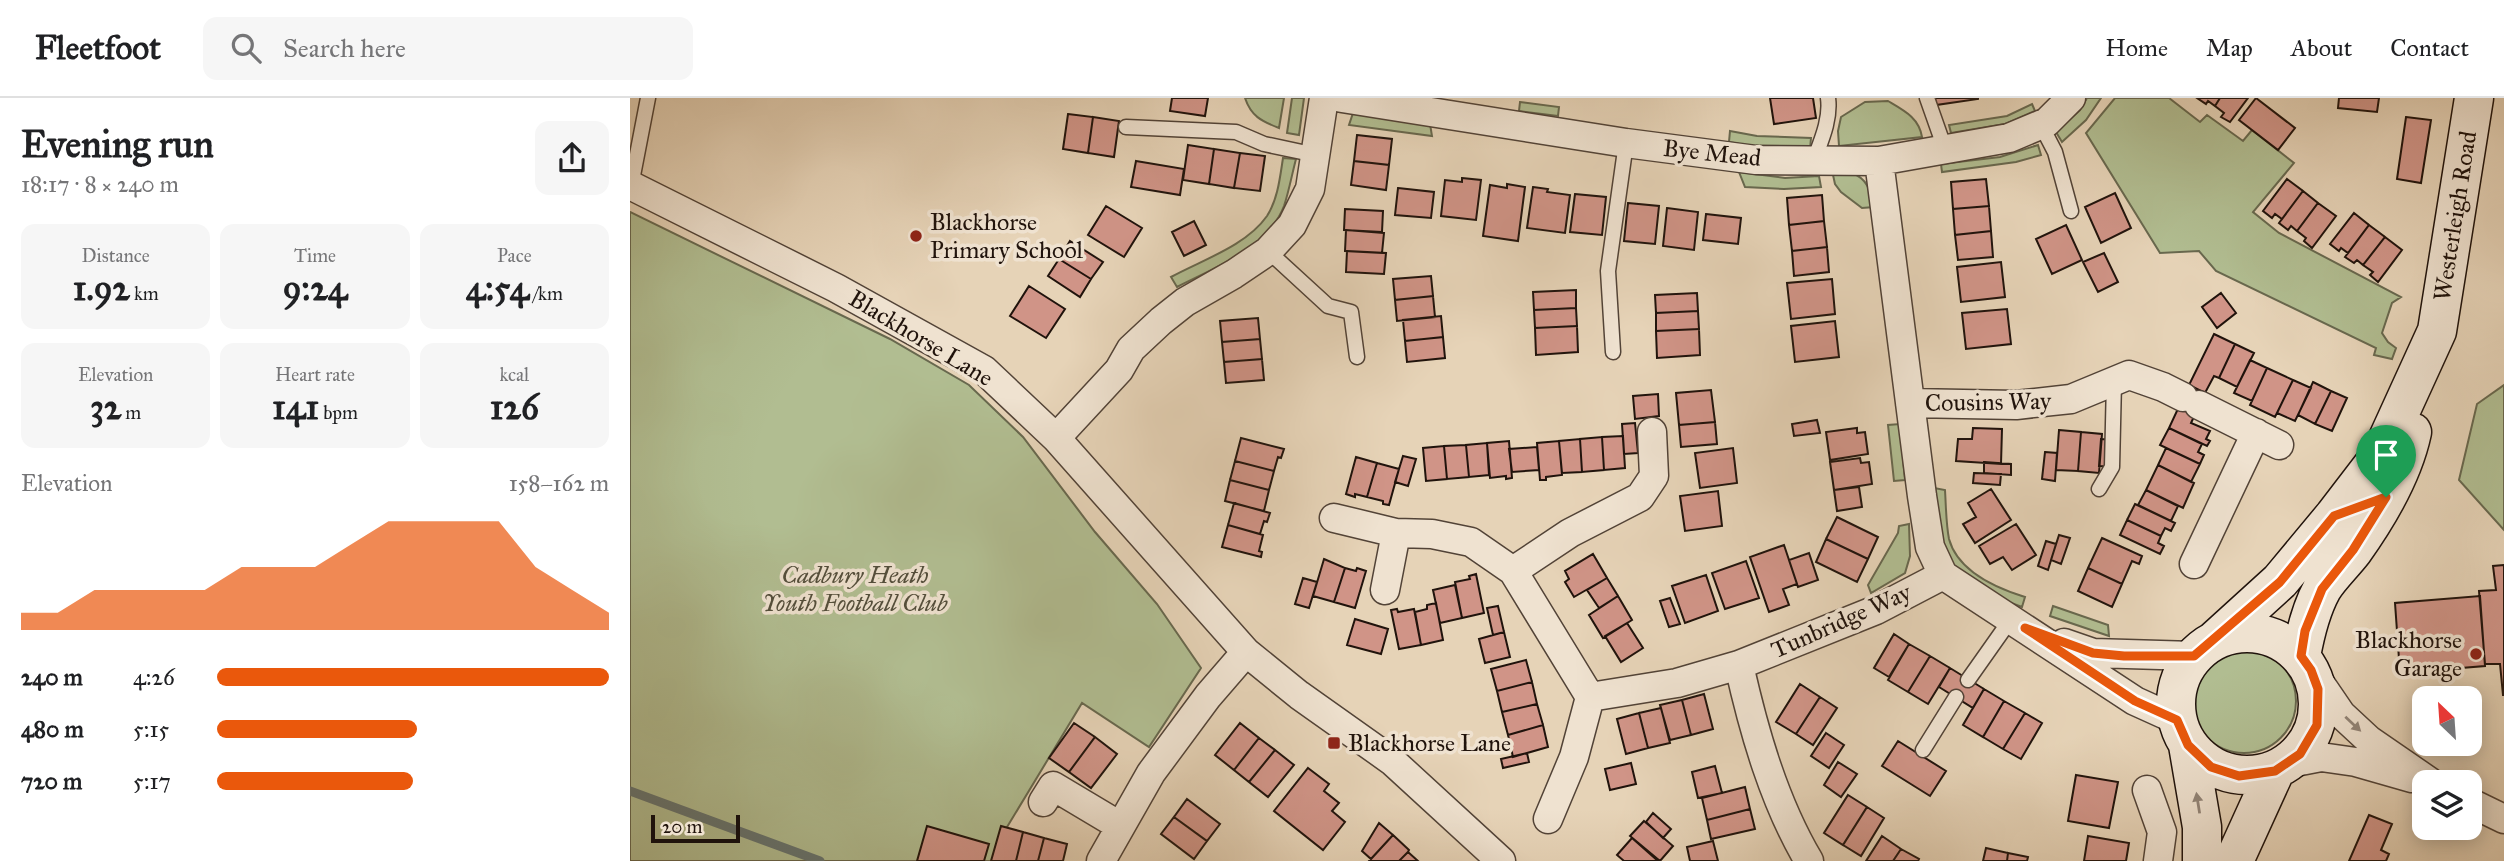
<!DOCTYPE html>
<meta charset="utf-8">
<style>
:root{--surface:#fff;--page:#f6f6f6;--text:#202124;--muted:#757577;--line:#e0e0e0;--accent:#ea580c}
body{margin:0;font-family:"IM FELL Great Primer",serif;background:var(--page);color:var(--text);height:100vh;display:flex;flex-direction:column;font-size:26px;white-space:nowrap}
*{box-sizing:border-box;margin:0}
p{font-size:23px;color:var(--muted)}
.icon{flex:none;width:38px;height:38px;fill:none;stroke:currentColor;stroke-width:2;stroke-linecap:round;stroke-linejoin:round}
.map{position:relative;flex:1;overflow:hidden}
.sheet{display:flex;flex-direction:column;background:var(--surface);width:630px}
.sheet>*{flex:none}
.needle{width:46px;rotate:335deg}
.buttons{position:absolute;left:1782px;top:588px;display:grid;gap:14px}
.buttons a{display:grid;place-items:center;width:70px;height:70px;border-radius:14px;background:var(--surface);box-shadow:0 4px 18px #0003;font-size:35px}
.scale{position:absolute;left:21px;bottom:18px;width:89px;box-sizing:border-box;padding-left:7px;border:4px solid #20130c;border-top:0;font-size:19px;line-height:24px;white-space:nowrap;color:#20130c;-webkit-text-stroke:5px #efe2d0;paint-order:stroke}
.pin{position:absolute;display:grid;place-items:center;width:60px;height:60px;color:#fff;margin:-72px -30px;border-radius:50% 50% 50% 0;rotate:-45deg;box-shadow:0 0 7px #0007}
.pin .icon{rotate:45deg}
.round{display:grid;place-items:center;flex:none;width:74px;height:74px;border-radius:14px;background:var(--page)}
.headline{display:flex;align-items:center;justify-content:space-between;height:119px;padding:0 21px}
h1{font-size:38px;font-weight:800;line-height:52px}
.figures{display:grid;grid-template-columns:repeat(3,1fr);gap:10px;height:119px;padding:7px 21px}
.figures div{display:grid;align-content:center;border-radius:14px;background:var(--page);text-align:center}
.figures b{font-size:35px;font-weight:800}
.figures small{font-size:19px;font-weight:400}
.figures p{font-size:19px}
.chart{height:196px;padding:14px 21px}
.chart p{display:flex;justify-content:space-between}
.chart svg{width:100%;height:126px;margin-top:7px;fill:var(--accent);opacity:.7}
ul{padding:0 21px;list-style:none;font-size:23px}
li{display:grid;grid-template-columns:112px 84px 1fr;align-items:center;height:52px}
li i{height:18px;border-radius:9px;background:var(--accent)}
header{display:flex;align-items:center;gap:42px;box-sizing:border-box;height:98px;padding:0 35px;background:var(--surface);border-bottom:2px solid var(--line)}
header strong{font-size:33px}
nav{display:flex;gap:38px;margin-inline-start:auto;font-size:24px}
.search{width:490px;height:63px;background:var(--page);display:flex;align-items:center;gap:18px;box-sizing:border-box;padding:0 24px;border-radius:14px;color:var(--muted);font-size:26px}
main{display:flex;flex:1;min-height:0}
.map>svg:first-child{display:block}
.green{fill:#b1bd91;stroke:#68684e;stroke-width:2}
.lines{fill:none;stroke-linecap:round;stroke-linejoin:round}
.stream{stroke:#677570;stroke-width:9}
.building{fill:#d09487;stroke:#20130c;stroke-width:2}
.lane-casing{stroke:#524337;stroke-width:17}
.street-casing{stroke:#524337;stroke-width:31}
.secondary-casing{stroke:#20130c;stroke-width:41}
.lane{stroke:#efe2d0;stroke-width:14}
.street{stroke:#efe2d0;stroke-width:28}
.secondary{stroke:#efe2d0;stroke-width:38}
.oneway{fill:#928578}
.route-casing{stroke:#fff;stroke-width:14}
.route{stroke:#ea580c;stroke-width:9}
.poi-dot{fill:#8f2418;stroke:#efe2d0;stroke-width:2.5}
.labels{text-anchor:middle;stroke-width:7;stroke-linejoin:round;paint-order:stroke}
.street-label{font-size:24px;fill:#20130c;stroke:#efe2d0}
.poi-label{font-size:24px;fill:#20130c;stroke:#efe2d0;text-anchor:start}
.park-label{font-size:24px;font-style:italic;fill:#534e3b;stroke:#efe2d0}
</style>
<header>
<strong>Fleetfoot</strong>
<div class="search"><svg class="icon" aria-label="search" viewBox="0 0 24 24"><circle cx="10" cy="10" r="6"/><path d="M15 15l6 6"/></svg>Search here</div>
<nav><a>Home</a><a>Map</a><a>About</a><a>Contact</a></nav>
</header>
<main>
<section class="sheet">
<div class="headline"><div><h1>Evening run</h1><p>18:17 · 8 × 240 m</p></div><a class="round"><svg class="icon" aria-label="share" viewBox="0 0 24 24"><path d="M12 15V3M7 8l5-5 5 5M5 13v7h14v-7"/></svg></a></div>
<div class="figures">
<div><p>Distance</p><b>1.92<small> km</small></b></div>
<div><p>Time</p><b>9:24</b></div>
<div><p>Pace</p><b>4:54<small> /km</small></b></div>
</div>
<div class="figures">
<div><p>Elevation</p><b>32<small> m</small></b></div>
<div><p>Heart rate</p><b>141<small> bpm</small></b></div>
<div><p>kcal</p><b>126</b></div>
</div>
<div class="chart"><p><span>Elevation</span>158–162 m</p>
<svg viewBox="0 0 160 44" preserveAspectRatio="none"><path d="M0 44V38L10 38L20 30L30 30L40 30L50 30L60 22L70 22L80 22L90 14L100 6L110 6L120 6L130 6L140 22L150 30L160 38V44z"/></svg>
</div>
<ul>
<li><b>240 m</b>4:26<i style="width:100%"></i></li>
<li><b>480 m</b>5:15<i style="width:51%"></i></li>
<li><b>720 m</b>5:17<i style="width:50%"></i></li>
</ul>
</section>
<div class="map">
<svg width="1874" height="763" viewBox="0 0 1874 763">
<rect width="100%" height="100%" fill="#e6d3b7"/>
<filter id="stains"><feTurbulence type="fractalNoise" baseFrequency=".00286" numOctaves="4"/><feColorMatrix values="0 0 0 0 .2 0 0 0 0 .09 0 0 0 0 .02 0 0 0 .5 -.17"/></filter>
<radialGradient id="worn" r=".72"><stop offset=".6" stop-color="#630" stop-opacity="0"/><stop offset="1" stop-color="#630" stop-opacity=".3"/></radialGradient>
<path class="green" d="M615,0H654L649,30C631,23 621,18 615,0Z
M662,0H674L669,37L657,35Z
M1457,0H1471L1456,22L1432,44L1426,34L1450,12Z
M1485,0H1539L1570,24L1577,17L1613,43L1622,32L1664,65L1623,114L1649,135L1771,199L1762,205L1752,235L1758,244L1766,250L1762,261L1744,257L1746,250L1586,173L1569,153L1530,155L1456,35Z
M1258,3C1275,13 1289,20 1292,39L1209,48L1208,33L1211,19L1235,4Z
M890,4L929,9L928,18L889,13Z
M1402,6L1405,13L1375,26L1321,35L1319,27L1377,18Z
M723,15L799,20L802,38L719,27Z
M1100,33L1127,38L1181,40L1180,51L1125,49L1099,44Z
M1408,47L1411,57L1386,64L1312,74L1311,66L1370,59Z
M653,60L666,61C662,76 659,93 654,108C638,150 584,170 547,189L541,179C572,162 616,148 637,118C648,101 650,79 653,60Z
M1109,74L1155,80L1189,78L1191,89L1154,91L1115,89Z
M1222,75C1238,81 1240,93 1244,109L1232,110L1211,94L1205,86L1203,77Z
M0,114L260,241L339,287L393,339L465,434L527,506L571,570L519,649L452,605L368,744L362,763H0Z
M1874,287V432L1829,382L1847,306Z
M1270,326L1275,382L1264,383L1258,327Z
M1304,390L1315,392C1316,408 1316,426 1319,441C1328,474 1366,490 1395,499L1392,509C1370,501 1323,479 1315,457C1308,438 1307,410 1304,390Z
M1279,426L1280,458L1275,475L1241,495L1238,487L1268,435L1269,428Z
M1423,508L1478,527L1479,538L1420,518Z
M1562 603a52 52 0 1 1 104 0a52 52 0 1 1-104 0Z"/>
<g class="lines">
<path class="stream" d="M0,693L190,763"/>
</g>
<path class="building" d="M542,0H578L575,18L540,13Z
M1140,0H1183L1186,20L1144,26Z
M1305,0H1348V1L1306,7Z
M1567,0H1590L1585,8L1578,3L1576,6Z
M1590,0H1618L1600,24L1591,19L1594,15L1585,8Z
M1626,0L1665,30L1648,52L1609,22Z
M1709,0H1749L1747,14L1708,10Z
M438,16L463,19L458,55L433,51Z
M463,19L489,23L484,59L458,55Z
M1776,19L1801,22L1791,85L1767,81Z
M727,37L762,41L759,67L724,63Z
M558,47L584,51L579,86L553,82Z
M584,51L610,55L604,90L579,86Z
M610,55L635,58L630,93L604,90Z
M506,63L554,71L550,97L501,89Z
M724,63L759,67L756,92L721,87Z
M832,80L851,82L846,122L811,118L815,82L832,84Z
M1356,81L1359,108L1323,111L1321,84Z
M1657,81L1673,93L1652,121L1645,116L1642,120L1633,113Z
M877,86L895,89L888,143L853,138L860,87L877,90Z
M903,89L918,91L917,94L940,97L935,135L897,130Z
M768,90L804,94L801,120L765,117Z
M1673,93L1688,105L1667,133L1661,128L1658,132L1649,125Z
M1485,95L1501,130L1471,145L1455,109Z
M945,96L976,99L972,137L940,134Z
M1192,97L1194,123L1159,127L1157,100Z
M998,105L1029,108L1025,146L994,143Z
M1688,105L1706,118L1682,150L1674,143L1676,140L1667,133Z
M476,108L512,130L494,159L458,137Z
M1359,108L1361,133L1325,137L1323,111Z
M1037,110L1068,114L1064,152L1033,148Z
M715,111L753,113L752,134L714,132Z
M1724,115L1739,127L1718,155L1711,150L1709,153L1700,146Z
M1076,116L1111,120L1108,146L1073,142Z
M564,123L576,147L554,158L542,134Z
M1194,123L1197,149L1162,153L1159,127Z
M1436,127L1452,162L1422,176L1406,141Z
M1739,127L1755,139L1733,167L1727,162L1724,165L1715,159Z
M716,132L754,135L752,155L715,153Z
M1361,133L1363,159L1328,162L1325,137Z
M1755,139L1772,152L1748,184L1740,177L1743,174L1733,167Z
M440,143L473,164L461,181L429,161Z
M1197,149L1199,174L1164,178L1162,153Z
M717,153L756,155L754,176L716,174Z
M1474,155L1488,184L1468,194L1453,164Z
M429,161L461,181L450,199L418,178Z
M1371,164L1375,199L1331,204L1327,169Z
M801,178L803,198L765,202L763,181Z
M1202,181L1205,216L1161,221L1157,185Z
M399,188L435,211L416,240L380,218Z
M946,192V210L904,212L903,194Z
M1067,195L1068,213L1026,215L1025,197Z
M1591,195L1606,215L1587,230L1572,209Z
M803,198L805,219L767,223L765,202Z
M946,210L947,228L905,230L904,212Z
M1377,211L1381,246L1336,251L1332,215Z
M1068,213L1069,231L1026,233V215Z
M811,218L813,239L775,243L773,222Z
M628,220L630,241L592,244L590,223Z
M1205,223L1209,259L1165,264L1161,228Z
M947,228L948,254L906,257L905,230Z
M1069,231L1070,257L1027,260L1026,233Z
M1584,236L1605,246L1589,280L1584,278L1575,295L1559,287Z
M813,239L815,260L777,264L775,243Z
M630,241L632,261L594,264L592,244Z
M1605,246L1624,255L1607,289L1589,280Z
M632,261L634,282L596,285L594,264Z
M1620,262L1637,270L1622,303L1604,295Z
M1637,270L1663,282L1645,319L1620,307Z
M1663,282L1681,290L1665,323L1647,315Z
M1683,284L1701,293L1685,326L1668,317Z
M1559,287L1575,295L1561,325L1580,333L1576,341L1580,343L1577,348L1539,330Z
M1081,292L1085,324L1049,327L1046,295Z
M1701,293L1717,300L1702,333L1685,326Z
M1028,296L1029,318L1005,321L1003,298Z
M1187,322L1190,335L1164,338L1162,326Z
M1085,324L1087,346L1051,349L1049,327Z
M1005,325L1008,355L994,356L992,326Z
M1227,330V335L1235,334L1238,356L1200,362L1196,334Z
M1343,330L1372,331L1371,366L1326,363L1328,341H1342Z
M1539,330L1572,346L1568,354L1574,357L1570,366L1530,347Z
M1429,332L1451,334L1448,373L1426,372Z
M1451,334L1472,336L1469,375L1448,373Z
M993,338L995,370L974,372L972,339Z
M972,339L974,372L952,374L950,341Z
M611,340L654,351L651,360L648,359L644,373L605,363Z
M950,341L952,374L932,375L929,343Z
M1471,341L1484,342L1482,369L1469,368Z
M879,343L882,380L876,381V378L860,380L857,345Z
M929,343L932,377L916,379V382H910L907,345Z
M857,345L859,377L839,379L836,347Z
M836,347L839,379L817,381L814,348Z
M814,348L817,381L796,383L793,350Z
M907,349L909,372L882,374L879,351Z
M1103,350L1107,385L1070,390L1065,355Z
M1536,350L1570,366L1561,384L1528,367Z
M1415,354L1427,355L1425,383L1412,381Z
M773,358L786,361L778,388L765,384Z
M726,359L747,365L737,399L725,396V399L716,396Z
M1230,360L1231,365L1239,364L1242,386L1204,392L1200,364Z
M605,363L644,373L639,392L600,382Z
M1354,364L1381,366V377L1354,375Z
M747,365L769,371L759,407L753,406V403L737,399Z
M1528,367L1564,385L1553,410L1516,392Z
M1344,375L1371,376L1370,387L1343,385Z
M600,382L639,392L634,413L595,403Z
M1229,389L1232,409L1207,413L1204,392Z
M1361,391L1381,422L1345,445L1333,426L1346,419L1338,405Z
M1516,392L1548,408L1541,423L1508,407Z
M1088,393L1092,428L1055,433L1050,398Z
M604,405L640,415L637,424L634,423L630,436L598,427Z
M1505,406L1545,425L1541,433L1535,430L1531,438L1497,422Z
M1207,419L1248,439L1238,461L1196,441Z
M1497,422L1531,438L1528,445L1534,448L1530,456L1490,437Z
M1386,426L1406,457L1382,472L1373,459L1360,466L1349,448Z
M598,427L633,437L629,453L632,454L631,459L592,449Z
M1429,437L1440,440L1431,466L1421,462Z
M1472,440L1512,458L1509,466L1502,463L1492,486L1458,470Z
M1196,441L1238,461L1227,484L1186,464Z
M1416,443L1426,446L1418,472L1408,468Z
M1154,447L1167,486L1153,491L1159,507L1139,514L1120,459Z
M1179,455L1188,482L1168,489L1159,462Z
M963,456L977,480L944,499L935,484L939,481L935,473Z
M694,461L715,470L704,504L683,498Z
M1116,463L1129,500L1095,511L1082,475Z
M1874,467V597H1873L1870,566H1855L1849,493L1866,492L1863,468Z
M715,470L726,473L727,470L736,473L725,510L704,504Z
M1458,470L1492,486L1482,509L1448,493Z
M846,476L854,515L832,520L825,484L840,481L839,478Z
M1076,477L1088,513L1055,525L1042,488Z
M673,480L687,484L679,510L665,506Z
M977,480L988,498L969,510L957,492Z
M825,487L832,520L810,525L803,492Z
M988,498L1002,522L973,540L959,517Z
M1850,498L1855,568L1770,575L1765,505Z
M1040,500L1050,526L1039,529L1030,503Z
M806,505L813,542L791,547L785,514L797,511V507Z
M868,508L874,534L863,537L857,510Z
M767,511L768,514L784,511L791,547L769,551L761,512Z
M725,521L758,531L751,556L717,547Z
M997,525L1013,550L991,564L975,538Z
M874,534L880,559L855,565L849,541Z
M1264,536L1279,546L1259,579L1244,570Z
M1279,546L1300,558L1278,594L1258,582Z
M1300,558L1320,570L1298,606L1278,594Z
M896,562L902,584L867,593L861,571Z
M1320,570L1354,591L1343,610L1309,589Z
M902,584L907,606L872,614L867,593Z
M1170,586L1190,599L1166,636L1146,624Z
M1354,591L1374,603L1353,639L1333,627Z
M1074,596L1083,631L1061,637L1052,602Z
M1190,599L1207,610L1183,647L1166,636Z
M1052,602L1061,637L1040,642L1030,607Z
M1374,603L1395,615L1373,651L1353,639Z
M907,606L913,627L878,637L872,614Z
M1031,610L1040,645L1018,650L1009,615Z
M1009,615L1018,650L996,656L987,621Z
M1395,615L1412,625L1391,661L1373,651Z
M444,625L465,639L439,674L419,660Z
M610,625L629,640L604,672L585,657Z
M913,627L918,649L883,659L878,637Z
M1196,635L1214,647L1199,670L1181,658Z
M465,639L487,656L461,690L439,674Z
M629,640L645,652L619,684L604,672Z
M1268,643L1316,673L1300,698L1252,668Z
M645,652L664,667L638,699L619,684Z
M897,655L899,664L873,670L871,661Z
M1208,664L1227,676L1211,699L1194,687Z
M1001,665L1006,686L980,692L975,671Z
M1085,668L1092,695L1068,700L1062,674Z
M678,670L699,686L694,693L709,705L702,713L715,724L693,752L644,713Z
M1446,677L1488,684L1479,730L1438,723Z
M1115,689L1120,711L1077,722L1072,700Z
M1218,697L1237,709L1213,747L1194,735Z
M557,701L590,726L577,743L544,719Z
M1237,709L1254,720L1231,758L1213,747Z
M1120,711L1125,731L1081,741L1077,722Z
M1023,715L1041,731L1033,740L1016,724Z
M1739,717L1762,726L1751,752L1759,756L1756,763H1719Z
M544,719L577,743L564,761L531,736Z
M1014,723L1043,748L1030,763L1000,738Z
M749,725L763,737L741,761L732,753Z
M297,728L359,746L354,763H287Z
M371,728L393,734L386,763H361Z
M393,734L414,740L408,763H386Z
M763,737L779,752L778,754L769,763H739Z
M1252,738L1271,751L1263,763H1236Z
M1458,738L1499,745L1496,763H1454Z
M414,740L437,746L433,763H408Z
M1002,740L1028,763H994L987,757Z
M1083,743L1088,763H1060L1057,749Z
M1356,750L1378,755L1377,763H1353Z
M1271,751L1289,761L1288,763H1263Z
M778,754L788,763H769Z
M1378,755L1398,759L1397,763H1377Z"/>
<g class="lines">
<g class="lane-casing">
<path id="lane" d="M1297,0L1315,51
M1411,27L1425,54L1441,113
M496,29L606,34L634,46L686,57
M1184,62C1191,43 1201,21 1198,0
M1,88L18,0
M638,153L698,208L721,214L727,259
M983,254L978,173L996,45
M1469,391L1482,369L1484,283
M1338,582L1381,521
M1293,652L1326,599"/>
</g>
<g class="street-casing">
<path id="street" d="M712,0L996,45L1126,62L1249,63L1379,40L1417,24L1441,0
M1249,63L1292,398L1300,449L1313,477L1505,603L1547,622
M0,87L206,190L354,272L426,340L616,554L669,597L762,663L871,763
M1280,305L1386,307L1441,301L1499,277L1533,289L1553,299
M1569,307L1649,347
M426,340L489,272L501,251L531,223L555,204L604,176L638,153L662,127L680,91L694,0
M704,420L766,435L802,436L841,444L883,473L960,599
M1564,466L1626,335
M883,473L940,435L1010,399L1024,378L1022,334
M755,492L766,435
M1434,545L1463,555L1564,558
M1109,567C1124,634 1144,704 1179,763
M1681,572L1711,616L1739,642L1800,684
M1660,665L1691,659L1726,664L1782,680
M1517,692L1532,734L1528,763
M413,704L423,688L490,728
M1839,704L1874,721
M918,721L944,659L960,599L1047,585L1109,567L1246,512L1313,477
M471,763L521,675L578,598L616,554"/>
</g>
<g class="secondary-casing">
<path id="secondary" d="M1546 606a71 71 0 1 1 142 0a71 71 0 1 1-142 0Z
M1584,543L1650,483L1704,418L1750,358L1807,233L1844,0
M1671,558C1675,536 1681,511 1692,491C1700,478 1713,466 1723,453C1748,418 1773,376 1782,334
M1558,647L1572,729V763
M1604,763L1645,673"/>
</g>
<use href="#lane" class="lane"/>
<use href="#street" class="street"/>
<use href="#secondary" class="secondary"/>
</g>
<defs><path id="oneway-solid" d="M-6-.8H1V-3.2L6.5 0L1 3.2V.8H-6Z" transform="scale(1.75)"/></defs>
<g class="oneway">
<use href="#oneway-solid" transform="translate(1723 626) rotate(43)"/>
<use href="#oneway-solid" transform="translate(1568 705) rotate(-99)"/>
</g>
<g class="lines">
<g class="route-casing">
<path id="route" d="M1756,399L1723,452L1692,491L1675,533L1671,558L1681,572L1688,591L1687,627L1670,656L1645,673L1609,678L1581,669L1558,647L1547,622L1505,603L1395,530L1463,555L1494,558H1564L1650,484L1704,418Z"/>
</g>
<use href="#route" class="route"/>
</g>
<g class="poi-dot">
<circle cx="286" cy="138" r="7"/>
<circle cx="1846" cy="556" r="7"/>
<rect x="697" y="638" width="14" height="14" rx="3.5"/>
</g>
<g class="labels">
<g class="street-label">
<text transform="translate(1082 55) rotate(6)" y="8">Bye Mead</text>
<text transform="translate(1825 118) rotate(-81)" y="8">Westerleigh Road</text>
<text transform="translate(291 240) rotate(31)" y="8">Blackhorse Lane</text>
<text transform="translate(1358 304) rotate(-1)" y="8">Cousins Way</text>
<text transform="translate(1211 523) rotate(-24)" y="8">Tunbridge Way</text>
</g>
<g class="poi-label">
<text x="300" y="132">Blackhorse<tspan x="300" dy="28">Primary School</tspan></text>
<text x="1832" y="550" text-anchor="end">Blackhorse<tspan x="1832" dy="28">Garage</tspan></text>
<text x="718" y="653">Blackhorse Lane</text>
</g>
<g class="park-label">
<text x="225" y="485">Cadbury Heath<tspan x="225" dy="28">Youth Football Club</tspan></text>
</g>
</g>
<rect width="100%" height="100%" filter="url(#stains)"/>
<rect width="100%" height="100%" fill="url(#worn)"/>
</svg>
<div class="buttons">
<a><svg class="needle" viewBox="-14 -14 28 28"><path d="M0-13l5 13h-10z" fill="#e53935"/><path d="M0 13l5-13h-10z" fill="#757577"/></svg></a>
<a><svg class="icon" aria-label="layers" viewBox="0 0 24 24"><path d="M12 4l9 5-9 5-9-5zM3 14l9 5 9-5"/></svg></a>
</div>
<div class="scale">20 m</div>
<div class="pin" style="left:1756px;top:399px;background:#1e9e55"><svg class="icon" aria-label="arrive" viewBox="0 0 24 24"><path d="M6 21V4h12l-3 4 3 4H6"/></svg></div>
</div>
</main>
